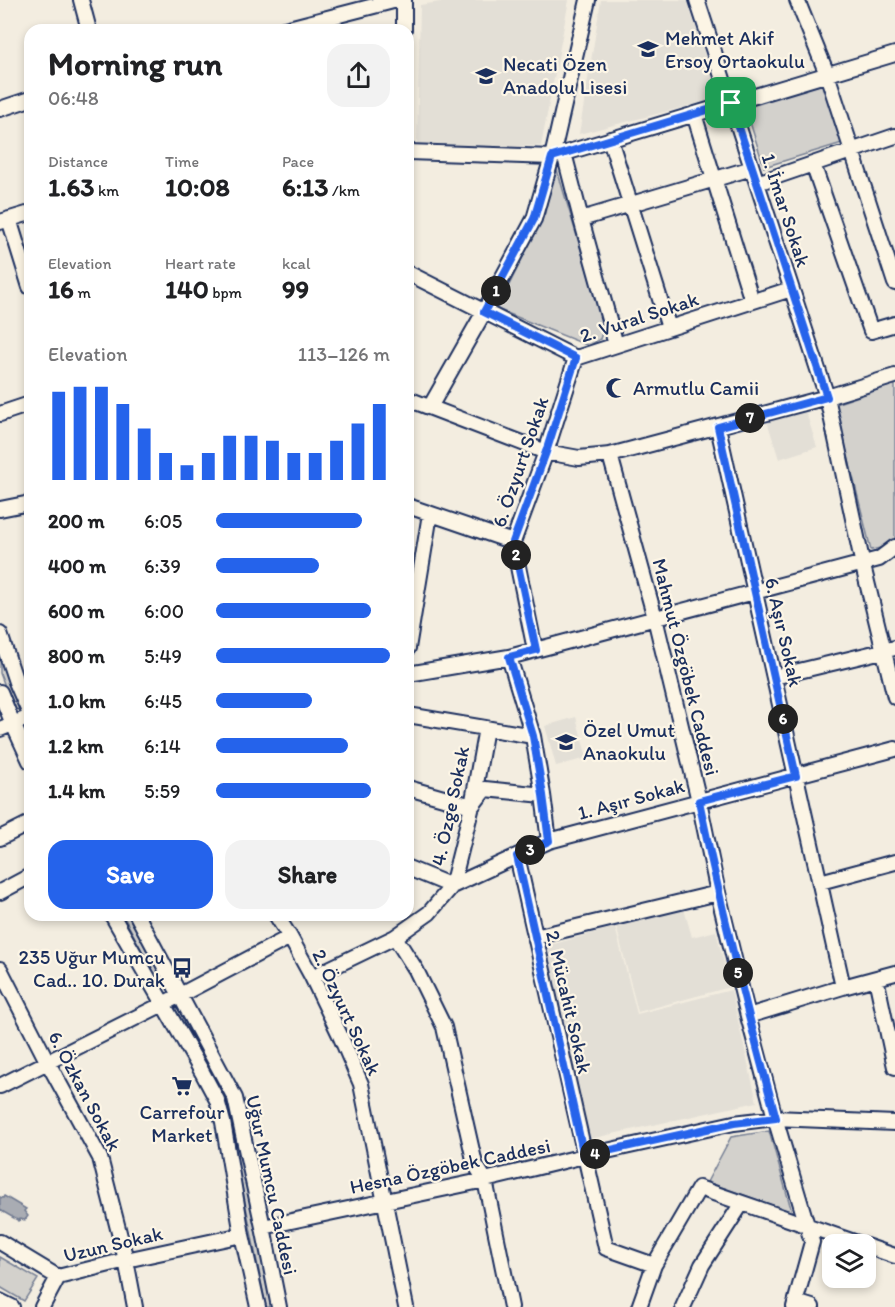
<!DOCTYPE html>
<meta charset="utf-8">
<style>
:root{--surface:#fff;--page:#f2f2f2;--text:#202124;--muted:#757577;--accent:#2563eb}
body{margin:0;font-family:Itim,sans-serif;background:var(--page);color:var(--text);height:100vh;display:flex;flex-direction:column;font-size:22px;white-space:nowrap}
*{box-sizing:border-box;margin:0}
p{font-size:20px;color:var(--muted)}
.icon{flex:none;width:33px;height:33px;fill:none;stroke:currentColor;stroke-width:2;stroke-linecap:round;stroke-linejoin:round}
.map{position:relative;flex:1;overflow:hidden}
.details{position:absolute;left:24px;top:24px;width:390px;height:897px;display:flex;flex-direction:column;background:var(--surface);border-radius:18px;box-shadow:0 3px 9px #0003}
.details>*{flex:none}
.controls{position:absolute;left:822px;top:1234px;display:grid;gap:12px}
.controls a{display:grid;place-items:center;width:54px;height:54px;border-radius:12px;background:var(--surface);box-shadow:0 3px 9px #0003;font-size:30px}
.pin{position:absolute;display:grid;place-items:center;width:51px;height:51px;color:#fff;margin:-26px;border-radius:12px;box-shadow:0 3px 9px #0006}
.km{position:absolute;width:30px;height:30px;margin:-15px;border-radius:50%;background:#222;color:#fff;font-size:16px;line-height:30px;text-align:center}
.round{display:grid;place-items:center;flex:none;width:63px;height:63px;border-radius:18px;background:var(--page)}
.overview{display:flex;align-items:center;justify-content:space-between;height:102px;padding:0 24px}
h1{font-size:33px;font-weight:800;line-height:45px}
.stats{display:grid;grid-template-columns:repeat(3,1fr);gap:9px;height:102px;padding:6px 24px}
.stats div{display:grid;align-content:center}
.stats b{font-size:26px;font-weight:800}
.stats small{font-size:16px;font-weight:400}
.stats p{font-size:16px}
.chart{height:168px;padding:12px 24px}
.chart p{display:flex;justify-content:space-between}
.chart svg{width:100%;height:108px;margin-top:6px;stroke:var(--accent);stroke-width:6}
.action{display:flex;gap:12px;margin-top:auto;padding:12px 24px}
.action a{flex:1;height:69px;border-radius:18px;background:var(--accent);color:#fff;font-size:24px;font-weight:800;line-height:69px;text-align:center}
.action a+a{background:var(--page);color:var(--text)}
ul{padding:0 24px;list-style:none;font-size:20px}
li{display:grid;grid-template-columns:96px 72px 1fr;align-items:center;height:45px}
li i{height:15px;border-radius:8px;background:var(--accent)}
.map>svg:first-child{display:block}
.built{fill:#e3dfd6}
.green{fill:#d3d1cc;stroke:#778095;stroke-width:1.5}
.water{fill:#a9acb3;stroke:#707a91;stroke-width:1.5}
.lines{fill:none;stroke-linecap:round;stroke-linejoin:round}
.minor-casing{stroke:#1b2f5e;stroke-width:18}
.minor{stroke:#fcf5e5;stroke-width:14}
.route-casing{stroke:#fff;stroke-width:12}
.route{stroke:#2563eb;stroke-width:8}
.labels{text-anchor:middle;stroke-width:4.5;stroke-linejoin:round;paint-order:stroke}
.poi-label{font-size:20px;fill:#1b2f5e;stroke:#fcf5e5;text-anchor:start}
.street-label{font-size:20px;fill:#1b2f5e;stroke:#fcf5e5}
</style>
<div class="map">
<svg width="895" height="1307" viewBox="0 0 895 1307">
<rect width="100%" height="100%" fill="#f3ede0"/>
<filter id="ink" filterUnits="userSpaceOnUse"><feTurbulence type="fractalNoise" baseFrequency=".0167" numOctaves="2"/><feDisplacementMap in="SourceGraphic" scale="12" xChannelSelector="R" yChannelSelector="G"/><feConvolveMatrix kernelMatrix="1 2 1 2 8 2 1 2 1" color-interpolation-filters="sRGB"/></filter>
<g filter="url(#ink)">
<path class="built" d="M453,0H569L541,146L417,147L420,5Z
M601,0H687L719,98L579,134Z
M804,406L817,447L779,459L766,418Z
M576,717L587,758L556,766L545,726Z
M684,909L692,937L716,931L730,987L638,1012L616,925Z
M615,927L637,1014L731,990L757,1102L585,1140L543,947Z"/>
<path class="green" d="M823,82L842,143L764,167L745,106Z
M555,163L604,327L600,339L589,346L497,309L545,213Z
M895,384V539L885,547L871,550L835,404Z
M0,649L15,698L21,709L14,710L0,673Z
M123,915H130L168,985L162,988Z
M181,1007L222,1086L235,1121L273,1307H266L229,1121L215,1085L175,1009Z
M769,1131L792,1212L707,1182L731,1137Z
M0,1257L38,1279L24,1301L0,1287Z"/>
<path class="water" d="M4,1196L26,1209L24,1211L28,1216L25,1220L20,1219L19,1221L0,1210V1197L3,1198Z"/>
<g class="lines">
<g class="minor-casing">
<path id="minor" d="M81,0L89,30
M697,0L827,397L864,570L895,697
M797,0L827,74L895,283
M281,30L397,0
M404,30V0
M0,109L30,99
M694,114L752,301
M610,139L669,328
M408,152L552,157L895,54
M564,153L581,219L616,345
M813,164L871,331L895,324
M757,183L895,136
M9,219L30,287
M581,219L752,168
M0,222L30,213
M408,273L576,358L791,289
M408,399L546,452L579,458L610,455L827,397L895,376
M430,407L484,312L534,219L552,157L588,0
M0,414L30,404
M718,427L843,987
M610,455L655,618L699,801L718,893L748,1016L775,1118L812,1242L794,1307
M408,506L513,542
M0,509L30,503
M0,634L16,682L30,714
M408,648L430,514
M535,650L513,542L546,452L576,358
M509,657L533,736L543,795L549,841
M408,674L509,657L879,559L895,547
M774,677L895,648
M0,692L13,724L30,761
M408,715L533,736
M0,729L30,717
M408,788L472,806L485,789L543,795
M0,838L30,823
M517,856L606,1248L654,1265
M408,868L452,886L549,841L895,749
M820,882L895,862
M0,892L30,876
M112,915L202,1072L217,1100L223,1122L242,1235L258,1307
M137,915L235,1098L263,1227L279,1307
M276,915L290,937L312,977L339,1033L361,1084L406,1307
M395,937L416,970L444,1027L475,1164L485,1180L511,1307
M535,937L718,893
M0,969L47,1061L100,1158L126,1260L135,1307
M312,977L395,937L429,913L452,886L472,806L486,728
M876,978L895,1067
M748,1016L843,987L895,973
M0,1086L163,1004L290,937
M263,1227L485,1180L584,1156L734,1123L775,1118L895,1123
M0,1242L58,1277L126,1260L242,1235
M866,1246L895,1256
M0,1301L12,1307
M796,1302L812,1307
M42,1307L58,1277
M639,1307L654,1265L699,1188L863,1245
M683,1307L702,1265L742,1203"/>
</g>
<use href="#minor" class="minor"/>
</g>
</g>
<g class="lines" filter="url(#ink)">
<g class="route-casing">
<path id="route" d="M731,103L827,397L718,427L796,776L699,801C721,908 747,1013 776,1118L734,1123L584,1156L517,856L549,841L543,795L533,736L509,657L536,650L513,542L546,452L576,358L484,312L534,219L552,157Z"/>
</g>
<use href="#route" class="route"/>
</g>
<defs>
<g id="school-bare" transform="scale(1.62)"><path d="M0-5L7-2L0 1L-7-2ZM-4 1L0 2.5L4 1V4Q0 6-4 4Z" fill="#1b2f5e" stroke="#fcf5e5" stroke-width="2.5" paint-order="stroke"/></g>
<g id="mosque-bare" transform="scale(1.62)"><path d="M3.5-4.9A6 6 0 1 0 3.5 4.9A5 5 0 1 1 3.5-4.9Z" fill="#1b2f5e" stroke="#fcf5e5" stroke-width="2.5" paint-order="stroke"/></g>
<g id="bus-bare" transform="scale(1.62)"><path d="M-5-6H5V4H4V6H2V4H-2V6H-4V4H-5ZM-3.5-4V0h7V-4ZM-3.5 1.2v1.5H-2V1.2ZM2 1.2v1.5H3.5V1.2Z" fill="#1b2f5e" stroke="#fcf5e5" stroke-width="2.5" paint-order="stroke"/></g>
<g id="supermarket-bare" transform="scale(1.62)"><path d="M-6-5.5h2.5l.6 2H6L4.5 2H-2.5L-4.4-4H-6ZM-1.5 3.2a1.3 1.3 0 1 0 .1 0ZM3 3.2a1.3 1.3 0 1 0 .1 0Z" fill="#1b2f5e" stroke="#fcf5e5" stroke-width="2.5" paint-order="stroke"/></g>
</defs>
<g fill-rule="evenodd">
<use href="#school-bare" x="648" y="49"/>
<use href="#school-bare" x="486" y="76"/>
<use href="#mosque-bare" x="616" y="388"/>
<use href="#school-bare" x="566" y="742"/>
<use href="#bus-bare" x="182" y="968"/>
<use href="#supermarket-bare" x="182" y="1086"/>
</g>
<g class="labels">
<g class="poi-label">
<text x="665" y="45">Mehmet Akif<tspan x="665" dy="23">Ersoy Ortaokulu</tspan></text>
<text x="503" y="71">Necati Özen<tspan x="503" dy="23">Anadolu Lisesi</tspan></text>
<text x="633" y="395">Armutlu Camii</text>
<text x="583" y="737">Özel Umut<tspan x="583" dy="23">Anaokulu</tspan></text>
<text x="165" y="964" text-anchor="end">235 Uğur Mumcu<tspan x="165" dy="23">Cad.. 10. Durak</tspan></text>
<text x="182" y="1119" text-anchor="middle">Carrefour<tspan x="182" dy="23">Market</tspan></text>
</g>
<g class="street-label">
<text transform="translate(786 210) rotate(72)" y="7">1. İmar Sokak</text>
<text transform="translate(639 317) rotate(-18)" y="7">2. Vural Sokak</text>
<text transform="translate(520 462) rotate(-71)" y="7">6. Özyurt Sokak</text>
<text transform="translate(784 632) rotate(77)" y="7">6. Aşır Sokak</text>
<text transform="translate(686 667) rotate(76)" y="7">Mahmut Özgöbek Caddesi</text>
<text transform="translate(631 799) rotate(-15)" y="7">1. Aşır Sokak</text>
<text transform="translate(450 806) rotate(-78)" y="7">4. Özge Sokak</text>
<text transform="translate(569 1002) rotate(77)" y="7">2. Mücahit Sokak</text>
<text transform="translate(347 1012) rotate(65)" y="7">2. Özyurt Sokak</text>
<text transform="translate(85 1091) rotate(62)" y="7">6. Özkan Sokak</text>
<text transform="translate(450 1166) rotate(-12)" y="7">Hesna Özgöbek Caddesi</text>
<text transform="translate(272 1185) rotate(78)" y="7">Uğur Mumcu Caddesi</text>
<text transform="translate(113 1244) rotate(-13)" y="7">Uzun Sokak</text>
</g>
</g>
</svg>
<div class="controls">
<a><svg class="icon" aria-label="layers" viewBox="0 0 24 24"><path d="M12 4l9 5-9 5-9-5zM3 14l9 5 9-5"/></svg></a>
</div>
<div class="pin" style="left:731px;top:103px;background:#1e9e55"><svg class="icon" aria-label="arrive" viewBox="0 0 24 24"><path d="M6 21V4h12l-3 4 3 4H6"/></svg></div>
<b class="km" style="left:496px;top:291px">1</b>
<b class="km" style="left:516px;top:555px">2</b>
<b class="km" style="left:530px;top:850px">3</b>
<b class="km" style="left:595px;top:1154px">4</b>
<b class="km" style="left:738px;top:973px">5</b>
<b class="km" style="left:783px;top:719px">6</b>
<b class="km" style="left:750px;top:418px">7</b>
<section class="details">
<div class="overview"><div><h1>Morning run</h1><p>06:48</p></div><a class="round"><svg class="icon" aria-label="share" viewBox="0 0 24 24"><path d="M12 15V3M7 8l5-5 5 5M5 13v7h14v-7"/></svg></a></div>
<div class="stats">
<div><p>Distance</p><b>1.63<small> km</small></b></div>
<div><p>Time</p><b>10:08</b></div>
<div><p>Pace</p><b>6:13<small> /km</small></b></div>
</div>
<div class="stats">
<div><p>Elevation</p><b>16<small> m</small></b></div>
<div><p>Heart rate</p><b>140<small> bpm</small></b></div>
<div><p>kcal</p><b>99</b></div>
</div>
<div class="chart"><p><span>Elevation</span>113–126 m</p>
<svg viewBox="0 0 160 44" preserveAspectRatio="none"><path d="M5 44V8M15 44V6M25 44V6M35 44V13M45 44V23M55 44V33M65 44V38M75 44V33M85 44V26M95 44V26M105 44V28M115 44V33M125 44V33M135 44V28M145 44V21M155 44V13"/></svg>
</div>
<ul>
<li><b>200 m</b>6:05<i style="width:84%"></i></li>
<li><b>400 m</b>6:39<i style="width:59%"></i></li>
<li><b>600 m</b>6:00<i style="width:89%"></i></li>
<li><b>800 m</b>5:49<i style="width:100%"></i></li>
<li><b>1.0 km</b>6:45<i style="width:55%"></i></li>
<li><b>1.2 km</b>6:14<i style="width:76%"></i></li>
<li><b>1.4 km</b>5:59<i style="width:89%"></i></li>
</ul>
<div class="action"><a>Save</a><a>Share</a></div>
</section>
</div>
